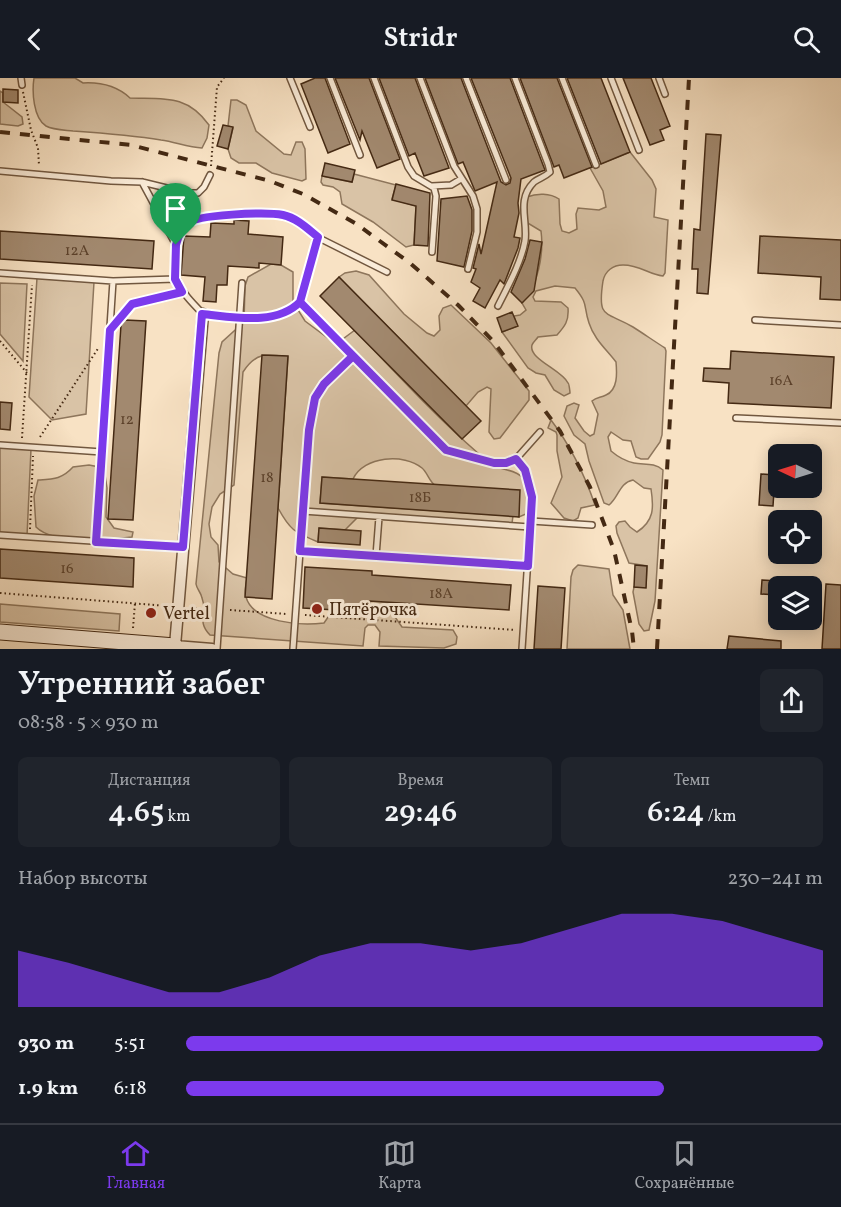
<!DOCTYPE html>
<html lang="ru">
<meta charset="utf-8">
<style>
:root{--surface:#171b24;--page:#20242c;--text:#f1f3f6;--muted:#9ea1a6;--line:#363941;--accent:#7c3aed}
body{margin:0;font-family:Vollkorn,serif;background:var(--page);color:var(--text);height:100vh;display:flex;flex-direction:column;font-size:22px;white-space:nowrap}
*{box-sizing:border-box;margin:0}
p{font-size:20px;color:var(--muted)}
.icon{flex:none;width:33px;height:33px;fill:none;stroke:currentColor;stroke-width:2;stroke-linecap:round;stroke-linejoin:round}
.map{position:relative;height:571px;overflow:hidden}
.details{display:flex;flex-direction:column;background:var(--surface);flex:1}
.details>*{flex:none}
.needle{width:39px;rotate:274deg}
.controls{position:absolute;left:768px;top:366px;display:grid;gap:12px}
.controls a{display:grid;place-items:center;width:54px;height:54px;border-radius:9px;background:var(--surface);box-shadow:0 3px 15px #0003;font-size:30px}
.pin{position:absolute;display:grid;place-items:center;width:51px;height:51px;color:#fff;margin:-62px -26px;border-radius:50% 50% 50% 0;rotate:-45deg;box-shadow:0 0 6px #0007}
.pin .icon{rotate:45deg}
.round{display:grid;place-items:center;flex:none;width:63px;height:63px;border-radius:9px;background:var(--page)}
.head{display:flex;align-items:center;justify-content:space-between;height:102px;padding:0 18px}
h1{font-size:33px;font-weight:600;line-height:45px}
.metrics{display:grid;grid-template-columns:repeat(3,1fr);gap:9px;height:102px;padding:6px 18px}
.metrics div{display:grid;align-content:center;border-radius:9px;background:var(--page);text-align:center}
.metrics b{font-size:30px;font-weight:600}
.metrics small{font-size:16px;font-weight:400}
.metrics p{font-size:16px}
.chart{height:168px;padding:12px 18px}
.chart p{display:flex;justify-content:space-between}
.chart svg{width:100%;height:108px;margin-top:6px;fill:var(--accent);opacity:.7}
ul{padding:0 18px;list-style:none;font-size:20px}
li{display:grid;grid-template-columns:96px 72px 1fr;align-items:center;height:45px}
li i{height:15px;border-radius:8px;background:var(--accent)}
header{display:flex;justify-content:space-between;align-items:center;height:78px;padding:0 18px;background:var(--surface);font-size:27px;font-weight:600}
.menu{display:flex;justify-content:space-around;align-items:center;height:84px;border-top:2px solid var(--line);background:var(--surface);font-size:16px;color:var(--muted)}
.menu a{display:grid;justify-items:center;gap:3px}
.menu .active{color:var(--accent)}
.map>svg:first-child{display:block}
.green{fill:#d9c3a6;stroke:#8e765c;stroke-width:1.5}
.building{fill:#a2896f;stroke:#442913;stroke-width:1.5}
.lines{fill:none;stroke-linecap:round;stroke-linejoin:round}
.service-casing{stroke:#71573f;stroke-width:8}
.minor-casing{stroke:#71573f;stroke-width:13}
.secondary-casing{stroke:#442913;stroke-width:17}
.path{stroke:#442913;stroke-width:2;stroke-dasharray:1.5 3;stroke-linecap:butt}
.service{stroke:#faecd9;stroke-width:5}
.minor{stroke:#faecd9;stroke-width:10}
.secondary{stroke:#faecd9;stroke-width:15}
.rail{stroke:#442913;stroke-width:4;stroke-dasharray:10 10;stroke-linecap:butt}
.route-casing{stroke:#fff;stroke-width:12}
.route{stroke:#7c3aed;stroke-width:8}
.poi-dot{fill:#8f2418;stroke:#faecd9;stroke-width:2}
.labels{text-anchor:middle;stroke-width:6;stroke-linejoin:round;paint-order:stroke}
.number-label{font-size:15px;fill:#5c412a}
.poi-label{font-size:18px;fill:#442913;stroke:#faecd9;text-anchor:start}
</style>
<header><svg class="icon" aria-label="back" viewBox="0 0 24 24"><path d="M15 5l-7 7 7 7"/></svg>Stridr<svg class="icon" aria-label="search" viewBox="0 0 24 24"><circle cx="10" cy="10" r="6"/><path d="M15 15l6 6"/></svg></header>
<div class="map">
<svg width="841" height="571" viewBox="0 0 841 571">
<rect width="100%" height="100%" fill="#f8e2c4"/>
<filter id="stains"><feTurbulence type="fractalNoise" baseFrequency=".00333" numOctaves="4"/><feColorMatrix values="0 0 0 0 .2 0 0 0 0 .09 0 0 0 0 .02 0 0 0 .5 -.17"/></filter>
<radialGradient id="worn" r=".72"><stop offset=".6" stop-color="#630" stop-opacity="0"/><stop offset="1" stop-color="#630" stop-opacity=".3"/></radialGradient>
<path class="green" d="M34,0H75L83,5C101,4 117,8 130,20C164,21 187,16 209,47L207,60L202,70C188,69 175,64 161,62C131,57 102,55 73,53C64,52 53,52 46,48C33,40 32,13 34,0Z
M0,13L3,15V24L22,39L23,46L18,48L0,46Z
M231,22H237L246,27L256,53L284,76L291,77L296,64H302L305,71L306,101L302,103L272,95L256,85H239L231,80L228,71L233,50L228,48Z
M630,74L652,102L656,111L654,139L668,142L665,195L663,198C648,196 640,187 623,187C613,187 605,193 603,203C597,242 606,233 633,249C644,256 654,263 665,270L666,273L662,357L660,364L648,381H641L636,379L631,363L623,362L611,354L608,359L611,373C618,379 625,383 634,385C644,387 654,384 663,392L655,523L649,552L644,553L639,546L633,514L634,509H646L647,488L629,485L617,455L616,448L619,444L625,443L630,449L637,454C654,443 654,430 651,411L644,410L633,402C619,405 619,419 609,427L604,425L589,383L585,366L574,357L564,338L567,328L574,325L579,327L575,340L584,353L590,358L594,356L598,336L592,323C597,319 600,320 606,317C618,312 617,295 616,284C606,271 594,261 589,245C583,227 589,227 575,210L555,208L536,213L533,219L535,223L561,224L568,230C569,243 565,248 557,257L538,259C536,262 533,264 532,267C528,281 562,292 568,305C569,305 570,314 570,315L564,318L554,312L545,297L536,295L528,290L502,254L517,248L514,238L520,237L526,232L522,225C538,208 544,176 541,153L526,144L524,135L527,119C537,115 550,115 559,121L560,146L562,153L569,155L577,151L576,136L578,130L599,132L606,129L603,113L590,90Z
M354,96L396,107L392,121L416,128L414,167L406,169L373,144L342,126L340,114L333,109L323,107L321,104L322,98L352,104Z
M271,186L281,187L293,194V224L305,243L336,266L355,252C395,294 435,338 479,376C485,381 492,385 498,389C507,393 516,392 523,400C529,409 530,426 526,436L519,439C491,428 462,420 436,408C429,404 428,395 422,390C404,375 364,378 353,401L322,399L320,425L513,438L512,445L368,436L357,440L345,452L319,450L318,464C294,454 290,452 278,430L288,279C266,276 256,274 243,294L234,407L220,416L212,429L209,446L211,459L218,467L219,484L233,496L247,500C246,505 244,514 246,519C253,545 302,548 324,545L333,532L369,534L370,523L395,525V539L402,549L453,552L457,559L456,566L444,570L379,568L380,554L375,547H368L365,550L363,568L210,557C196,543 208,535 202,520C201,514 197,512 196,506L219,275L222,264L244,244L245,208L248,199Z
M356,193L369,197L404,236L427,255L434,258L440,252L439,238L443,230L451,227L491,265L529,313V322L500,360L494,361L489,354L491,311L487,309L478,314L466,328L339,199L345,195Z
M37,200L94,204L86,336L52,342L29,319Z
M0,205L27,206L23,283L0,256Z
M551,342C570,367 585,398 595,427L581,430L578,440L573,443L564,440L551,425L562,399L557,373V357L556,354L548,350Z
M0,370L31,371L27,458L0,456Z
M89,387L104,390L107,410L106,439L114,450L133,454L132,459C107,462 54,467 36,449L34,418L38,402C54,401 62,401 73,389Z
M578,487L609,491L613,517L623,532L630,571H567L571,499L573,492Z
M0,526L120,536L119,553L0,544Z"/>
<path class="building" d="M315,0H325L350,66L328,75L301,6Z
M335,0H369L400,81L377,90L362,53L360,62Z
M379,0H415L449,90L424,98L415,75L409,78Z
M425,0H461L501,104L506,107L510,105L511,100L471,0H510L543,87L545,92L521,101L518,125L519,135L514,159L520,160L518,170L504,206L500,202L485,230L473,223L480,210L471,204L476,191L473,190L479,166L481,176L497,104L475,113L463,84L458,86Z
M520,0H557L592,89L564,100L559,87L554,89Z
M567,0H601L630,74L601,86Z
M623,0H651L670,48L660,52L664,62L650,67Z
M3,11L18,12V25L3,24Z
M223,47L233,49L228,71L217,68Z
M706,56L721,57L708,216L697,215L698,191H692L694,151L700,152Z
M325,85L355,92L352,104L322,98Z
M396,106L430,115L428,168L414,167L416,128L392,122Z
M467,118L472,132V153L464,189L437,183L441,121Z
M234,142L249,143L248,156L283,159L281,187L259,185V190L228,188L227,207H217L216,224L203,223L205,199L181,197L184,158L210,159L211,145L234,146Z
M0,153L154,163L152,191L0,181Z
M760,158L841,162V222L820,221L821,199L758,195Z
M530,162L542,164L534,213L522,225L511,214L525,181Z
M339,199L481,343L462,361L320,218Z
M512,234L518,248L502,254L497,240Z
M125,242L146,243L133,442L108,441L121,247Z
M731,273L834,279L831,330L728,325L729,305L703,303L704,290L730,291Z
M262,277L288,278L272,521L245,519Z
M0,324L12,325L10,352L0,351Z
M761,396L775,397L773,428L759,427Z
M322,399L520,412L519,439L320,425Z
M319,450L361,453L360,467L318,464Z
M0,471L134,480L133,509L0,500Z
M635,487L647,488L646,510L634,509Z
M305,489L372,493V497L511,507L509,532L370,523L369,534L303,530Z
M762,502L778,503L777,517L761,516Z
M826,506L841,507V571H822Z
M538,508L565,510L561,571H534Z
M729,558L781,563V571H727Z"/>
<g class="lines">
<g class="service-casing">
<path id="service" d="M21,0L22,7
M290,0L310,49
M330,0L360,77
M374,0L408,89L414,98L434,110L436,118L432,174
M420,0L454,88L473,118L477,131V154L468,191
M466,0L506,102
M562,0L596,87
M611,0L639,72
M659,0L665,16
M0,93L111,103L142,104L187,115H198L204,109L210,97
M142,104L176,167
M432,108L451,107L461,101
M318,159C313,178 308,206 300,223C287,249 227,238 203,236C179,211 172,204 176,168C177,160 181,149 188,144C199,136 273,133 287,139C300,144 309,154 321,161C343,172 365,183 387,194
M0,195L113,203L96,464
M113,203L175,201
M300,224L446,372L494,385H506L516,381L540,354
M498,228C508,208 521,185 525,163C528,142 516,122 534,104C539,100 545,99 550,94L548,86L515,0
M755,242L841,247
M111,251L132,226L182,214
M736,340L841,345
M0,367L102,374
M531,443L592,447
M0,457L183,469
M300,473L303,433L530,449L532,419
M376,478L379,439
M217,571L242,205
M293,571L300,473L528,488
M522,571L530,449"/>
</g>
<g class="minor-casing">
<path id="minor" d="M203,236L175,568L212,571"/>
</g>
<g class="secondary-casing">
<path id="secondary" d="M0,554L175,568V571"/>
</g>
<path class="path" d="M23,14L31,52L38,70L39,87
M211,88L217,9L224,0
M0,263L27,295
M40,359L99,269
M22,360L32,207
M522,388L525,392L530,410
M303,424C306,395 305,340 318,314C324,303 337,293 346,284
M30,451L33,378
M0,515L168,528
M191,530L210,531
M230,532L287,536
M305,537L515,552
M133,550L135,525"/>
<use href="#service" class="service"/>
<use href="#minor" class="minor"/>
<use href="#secondary" class="secondary"/>
<path class="rail" d="M0,54L131,67L270,103L303,116L355,145L410,185L458,227L493,263L560,353L590,409L614,472L632,553L634,571
M657,571L689,0"/>
</g>
<g class="lines">
<g class="route-casing">
<path id="route" d="M176,167L175,201L182,214L132,226L110,252L96,464L183,469L202,236C234,239 276,248 300,224L353,278L324,306L315,320L309,352L300,473L528,488L532,419L525,392L516,381L506,385H494L446,372L300,224L318,159C308,151 297,140 283,137C267,134 196,136 186,146C180,152 178,160 176,167"/>
</g>
<use href="#route" class="route"/>
</g>
<g class="poi-dot">
<circle cx="317" cy="531" r="6"/>
<circle cx="151" cy="535" r="6"/>
</g>
<g class="labels">
<g class="number-label">
<text x="77" y="177">12А</text>
<text x="781" y="307">16А</text>
<text x="127" y="346">12</text>
<text x="267" y="404">18</text>
<text x="420" y="424">18Б</text>
<text x="67" y="495">16</text>
<text x="441" y="520">18А</text>
</g>
<g class="poi-label">
<text x="329" y="537">Пятёрочка</text>
<text x="163" y="541">Vertel</text>
</g>
</g>
<rect width="100%" height="100%" filter="url(#stains)"/>
<rect width="100%" height="100%" fill="url(#worn)"/>
</svg>
<div class="controls">
<a><svg class="needle" viewBox="-14 -14 28 28"><path d="M0-13l5 13h-10z" fill="#e53935"/><path d="M0 13l5-13h-10z" fill="#9ea1a6"/></svg></a>
<a><svg class="icon" aria-label="locate" viewBox="0 0 24 24"><circle cx="12" cy="12" r="6"/><path d="M12 2v4M12 18v4M2 12h4M18 12h4"/></svg></a>
<a><svg class="icon" aria-label="layers" viewBox="0 0 24 24"><path d="M12 4l9 5-9 5-9-5zM3 14l9 5 9-5"/></svg></a>
</div>
<div class="pin" style="left:176px;top:167px;background:#1e9e55"><svg class="icon" aria-label="arrive" viewBox="0 0 24 24"><path d="M6 21V4h12l-3 4 3 4H6"/></svg></div>
</div>
<section class="details">
<div class="head"><div><h1>Утренний забег</h1><p>08:58 · 5 × 930 m</p></div><a class="round"><svg class="icon" aria-label="share" viewBox="0 0 24 24"><path d="M12 15V3M7 8l5-5 5 5M5 13v7h14v-7"/></svg></a></div>
<div class="metrics">
<div><p>Дистанция</p><b>4.65<small> km</small></b></div>
<div><p>Время</p><b>29:46</b></div>
<div><p>Темп</p><b>6:24<small> /km</small></b></div>
</div>
<div class="chart"><p><span>Набор высоты</span>230–241 m</p>
<svg viewBox="0 0 160 44" preserveAspectRatio="none"><path d="M0 44V21L10 26L20 32L30 38L40 38L50 32L60 23L70 18L80 18L90 21L100 18L110 12L120 6L130 6L140 9L150 15L160 21V44z"/></svg>
</div>
<ul>
<li><b>930 m</b>5:51<i style="width:100%"></i></li>
<li><b>1.9 km</b>6:18<i style="width:75%"></i></li>
</ul>
</section>
<nav class="menu">
<a class="active"><svg class="icon" aria-label="home" viewBox="0 0 24 24"><path d="M3 11l9-7 9 7M6 9v11h12V9"/></svg>Главная</a>
<a><svg class="icon" aria-label="map" viewBox="0 0 24 24"><path d="M3 6l6-2 6 2 6-2v14l-6 2-6-2-6 2zM9 4v14M15 6v14"/></svg>Карта</a>
<a><svg class="icon" aria-label="saved" viewBox="0 0 24 24"><path d="M7 4h10v16l-5-4-5 4z"/></svg>Сохранённые</a>
</nav>
